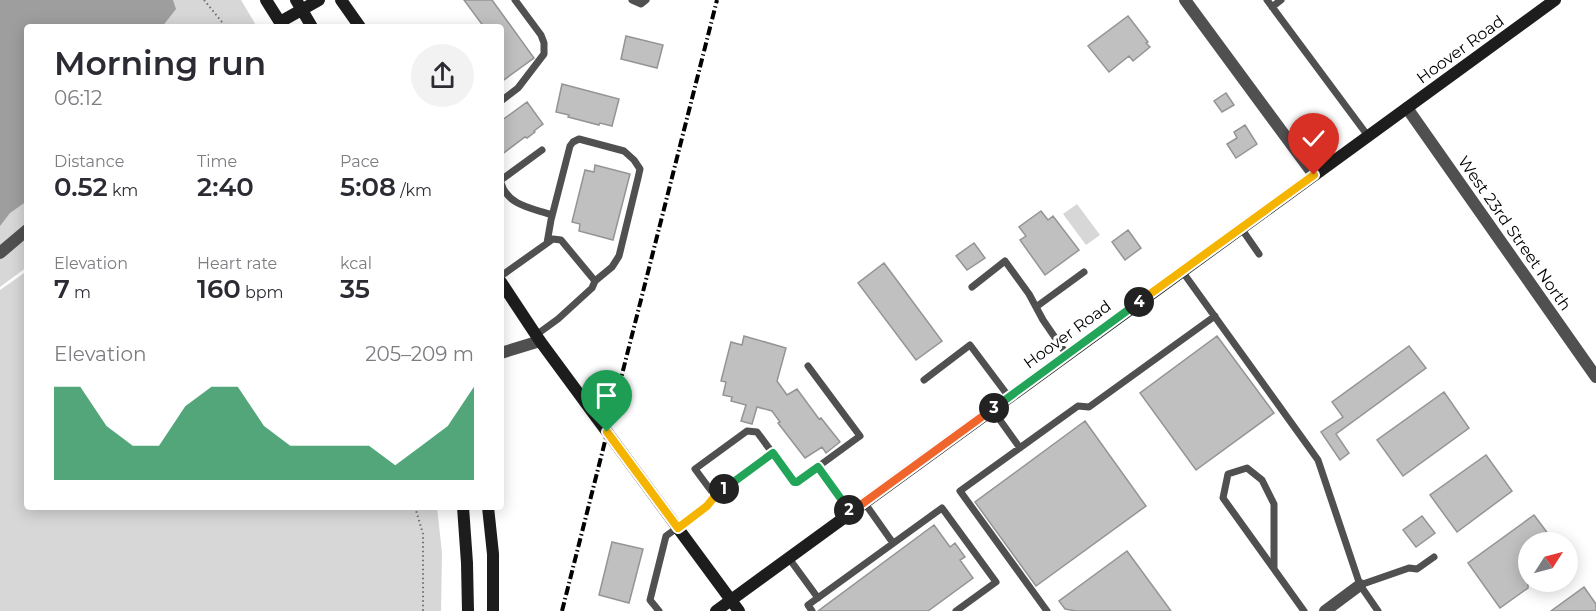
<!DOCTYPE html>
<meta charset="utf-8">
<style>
:root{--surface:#fff;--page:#f2f2f3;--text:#2b2b33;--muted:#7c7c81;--accent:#0b8043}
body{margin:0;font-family:Montserrat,sans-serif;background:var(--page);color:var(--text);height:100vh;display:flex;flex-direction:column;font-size:22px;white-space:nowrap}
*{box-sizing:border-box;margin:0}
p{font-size:20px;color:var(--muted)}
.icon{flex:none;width:33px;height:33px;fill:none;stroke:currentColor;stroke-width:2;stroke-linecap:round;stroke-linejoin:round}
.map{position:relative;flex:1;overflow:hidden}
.details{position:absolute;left:24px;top:24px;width:480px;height:486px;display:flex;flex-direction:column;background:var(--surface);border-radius:6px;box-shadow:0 3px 15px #0003}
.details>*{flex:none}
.needle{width:39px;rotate:54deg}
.fabs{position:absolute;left:1518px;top:532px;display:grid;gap:12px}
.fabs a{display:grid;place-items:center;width:60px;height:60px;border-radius:50%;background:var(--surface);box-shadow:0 3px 15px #0003;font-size:30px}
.pin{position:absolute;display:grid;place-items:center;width:51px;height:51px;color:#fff;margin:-62px -26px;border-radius:50% 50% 50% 0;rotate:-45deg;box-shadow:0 0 6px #0007}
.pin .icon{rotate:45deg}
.km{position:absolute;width:30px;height:30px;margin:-15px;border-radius:50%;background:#222;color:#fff;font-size:16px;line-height:30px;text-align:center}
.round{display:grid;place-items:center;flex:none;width:63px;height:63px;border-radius:32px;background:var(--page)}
.summary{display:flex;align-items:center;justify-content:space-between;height:102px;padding:0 30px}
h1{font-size:33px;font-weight:600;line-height:45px}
.stats{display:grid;grid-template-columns:repeat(3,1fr);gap:9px;height:102px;padding:6px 30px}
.stats div{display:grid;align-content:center}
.stats b{font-size:26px;font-weight:600}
.stats small{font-size:16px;font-weight:400}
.stats p{font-size:16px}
.chart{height:168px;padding:12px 30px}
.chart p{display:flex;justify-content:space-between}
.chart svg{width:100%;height:108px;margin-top:6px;fill:var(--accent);opacity:.7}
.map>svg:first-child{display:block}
.green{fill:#d7d7d7}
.water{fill:#9e9e9e}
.building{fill:#c0c0c0;stroke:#949494;stroke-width:1.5}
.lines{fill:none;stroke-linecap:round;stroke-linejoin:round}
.path{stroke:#727272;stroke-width:2;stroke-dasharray:1.5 3;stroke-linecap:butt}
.lane{stroke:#505050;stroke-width:7}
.street{stroke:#505050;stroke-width:12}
.secondary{stroke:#1d1d1d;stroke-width:12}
.rail{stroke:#000;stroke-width:4;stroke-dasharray:9 3 1.5 3;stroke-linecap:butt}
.split-1-casing{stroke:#fff;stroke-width:12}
.split-2-casing{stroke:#fff;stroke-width:12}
.split-3-casing{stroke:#fff;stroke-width:12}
.split-4-casing{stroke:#fff;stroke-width:12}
.split-5-casing{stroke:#fff;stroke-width:12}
.split-1{stroke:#f5b400;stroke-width:8}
.split-2{stroke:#22a559;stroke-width:8}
.split-3{stroke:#f0652b;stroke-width:8}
.split-4{stroke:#22a559;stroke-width:8}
.split-5{stroke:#f5b400;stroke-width:8}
.labels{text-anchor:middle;stroke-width:6;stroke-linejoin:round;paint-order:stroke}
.street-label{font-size:16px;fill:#000;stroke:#fff}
</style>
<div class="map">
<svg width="1596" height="611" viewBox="0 0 1596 611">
<rect width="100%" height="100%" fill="#fff"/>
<path class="green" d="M0,0H241L257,27H27V267L0,287Z
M1077,204L1100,235L1086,245L1063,214Z
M27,271V507H437L442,553L441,611H0V290Z"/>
<path class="water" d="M0,0H173L176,9L162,27H27V201L10,213L0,226Z"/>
<path class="building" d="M464,0H492L534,58L501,82V27H484Z
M1128,16L1148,42L1146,43L1150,47L1133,61L1129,56L1109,72L1088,46Z
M626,36L663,45L657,68L621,59Z
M562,84L619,99L612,126L600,123L599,125L568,117L569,115L556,112Z
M1226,93L1234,105L1222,112L1214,101Z
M527,102L543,124L534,131L535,132L527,138L525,137L501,155V121Z
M1245,125L1257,144L1236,158L1227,144L1237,138L1234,132Z
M595,165L630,174L613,240L579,231L580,224L572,222L585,170L594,172Z
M1041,211L1048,220L1053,216L1079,250L1045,275L1020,240L1026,236L1019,227Z
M1128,230L1141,248L1125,260L1112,242Z
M974,243L985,258L967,270L956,256Z
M884,263L942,341L916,360L858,283Z
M744,336L786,348L777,381L787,395L797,389L819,419L821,418L840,442L826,453L822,447L805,458L778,423L780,422L772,411L757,407L752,424L741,421L746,405L731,401L732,397L723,395L726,382L721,381L731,342L742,345Z
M1217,336L1274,413L1196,470L1140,393Z
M1409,346L1426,368L1336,434L1349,453L1340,460L1321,432L1343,417L1332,402Z
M1444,392L1469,428L1403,476L1377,440Z
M1085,421L1146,506L1036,586L975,502Z
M1486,455L1512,491L1457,532L1430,495Z
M1534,515L1555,543H1528V588L1500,608L1468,563Z
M1422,516L1435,533L1416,547L1403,530Z
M934,525L950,547L955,543L965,557L960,560L973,578L928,611H818Z
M612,542L643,549L629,603L599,595Z
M1127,551L1171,611H1076L1065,609L1059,601Z
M1584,587L1596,604V611H1551Z"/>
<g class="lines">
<path class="path" d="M204,0L226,27
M415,507L423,534V611"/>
<path class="lane" d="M632,0L641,4L646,0
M1267,0L1368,136
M1272,7L1281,0
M501,101L518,88L544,54V43L541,35L515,0
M501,180L542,150
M501,183C508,206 532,208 552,215
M1241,228L1259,254
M547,243L551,220L570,146L573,142L579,139L624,151L634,160L640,169L638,178L619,256L612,267L595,281
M1182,271L1318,460L1360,585L1378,611
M501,276L553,239L561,240L595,281L592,288L558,319L536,335
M972,287L1005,261L1029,294L1043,320L1067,355
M1036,307L1084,272
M924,380L970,345L1009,397
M992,409L1020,448
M818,467L851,512
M715,496L695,469L747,431L757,432L794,482H797L860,436L808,366
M864,502L893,543
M788,557L818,598
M1274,568V504L1262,480L1247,468L1228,474L1223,498L1304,611
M1360,585L1409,568L1417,569L1434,557
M659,611L650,600L666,536L707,506L715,496L773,453
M812,611L808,605L942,508L996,582L956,611
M1047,611L960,491L1078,406L1089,407L1215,316"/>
<path class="street" d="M1185,0L1314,175
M1407,108L1596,377
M0,253L27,230
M501,353L540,341
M1325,611L1360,585"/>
<path class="secondary" d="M266,0L283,27
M296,0L312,27
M341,0L360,27
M280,22L319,0
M501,282L540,341L739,611
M463,507L467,563L468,611
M488,507L493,554V611
M716,611L1555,0"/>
<path class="rail" d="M562,611L717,0"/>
</g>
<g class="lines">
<g class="split-1-casing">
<path id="split-1" d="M607,432L678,528L707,506L715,496L724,489"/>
</g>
<g class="split-2-casing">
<path id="split-2" d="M724,489L773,453L794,482H797L818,467L849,510"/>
</g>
<g class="split-3-casing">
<path id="split-3" d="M849,510L851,512L994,408"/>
</g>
<g class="split-4-casing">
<path id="split-4" d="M994,408L1139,302"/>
</g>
<g class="split-5-casing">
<path id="split-5" d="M1139,302L1314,175"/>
</g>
<use href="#split-1" class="split-1"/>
<use href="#split-2" class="split-2"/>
<use href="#split-3" class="split-3"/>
<use href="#split-4" class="split-4"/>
<use href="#split-5" class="split-5"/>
</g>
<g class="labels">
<g class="street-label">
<text transform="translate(1460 49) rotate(-36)" y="6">Hoover Road</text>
<text transform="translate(1515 233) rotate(55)" y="6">West 23rd Street North</text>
<text transform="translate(1067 334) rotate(-36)" y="6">Hoover Road</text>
</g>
</g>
</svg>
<div class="fabs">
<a><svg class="needle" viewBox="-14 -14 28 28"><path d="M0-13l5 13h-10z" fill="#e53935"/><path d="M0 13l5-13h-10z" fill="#7c7c81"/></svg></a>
</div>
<div class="pin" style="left:607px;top:432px;background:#1e9e55"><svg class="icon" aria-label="arrive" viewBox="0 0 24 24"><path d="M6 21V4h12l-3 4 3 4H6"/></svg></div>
<div class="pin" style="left:1314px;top:175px;background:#d93025"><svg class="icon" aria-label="check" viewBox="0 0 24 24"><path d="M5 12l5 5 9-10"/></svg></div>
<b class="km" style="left:724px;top:489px">1</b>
<b class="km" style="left:849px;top:510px">2</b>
<b class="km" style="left:994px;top:408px">3</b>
<b class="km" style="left:1139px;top:302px">4</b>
<section class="details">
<div class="summary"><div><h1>Morning run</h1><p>06:12</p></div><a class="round"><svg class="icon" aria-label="share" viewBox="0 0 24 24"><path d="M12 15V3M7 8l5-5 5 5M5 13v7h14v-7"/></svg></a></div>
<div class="stats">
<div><p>Distance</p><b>0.52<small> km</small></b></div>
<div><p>Time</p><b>2:40</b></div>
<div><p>Pace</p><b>5:08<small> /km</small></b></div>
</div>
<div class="stats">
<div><p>Elevation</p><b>7<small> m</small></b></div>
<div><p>Heart rate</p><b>160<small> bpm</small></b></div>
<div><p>kcal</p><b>35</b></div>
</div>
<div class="chart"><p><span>Elevation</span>205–209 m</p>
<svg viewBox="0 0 160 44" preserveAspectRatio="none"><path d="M0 44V6L10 6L20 22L30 30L40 30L50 14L60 6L70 6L80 22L90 30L100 30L110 30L120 30L130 38L140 30L150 22L160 6V44z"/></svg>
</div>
</section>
</div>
